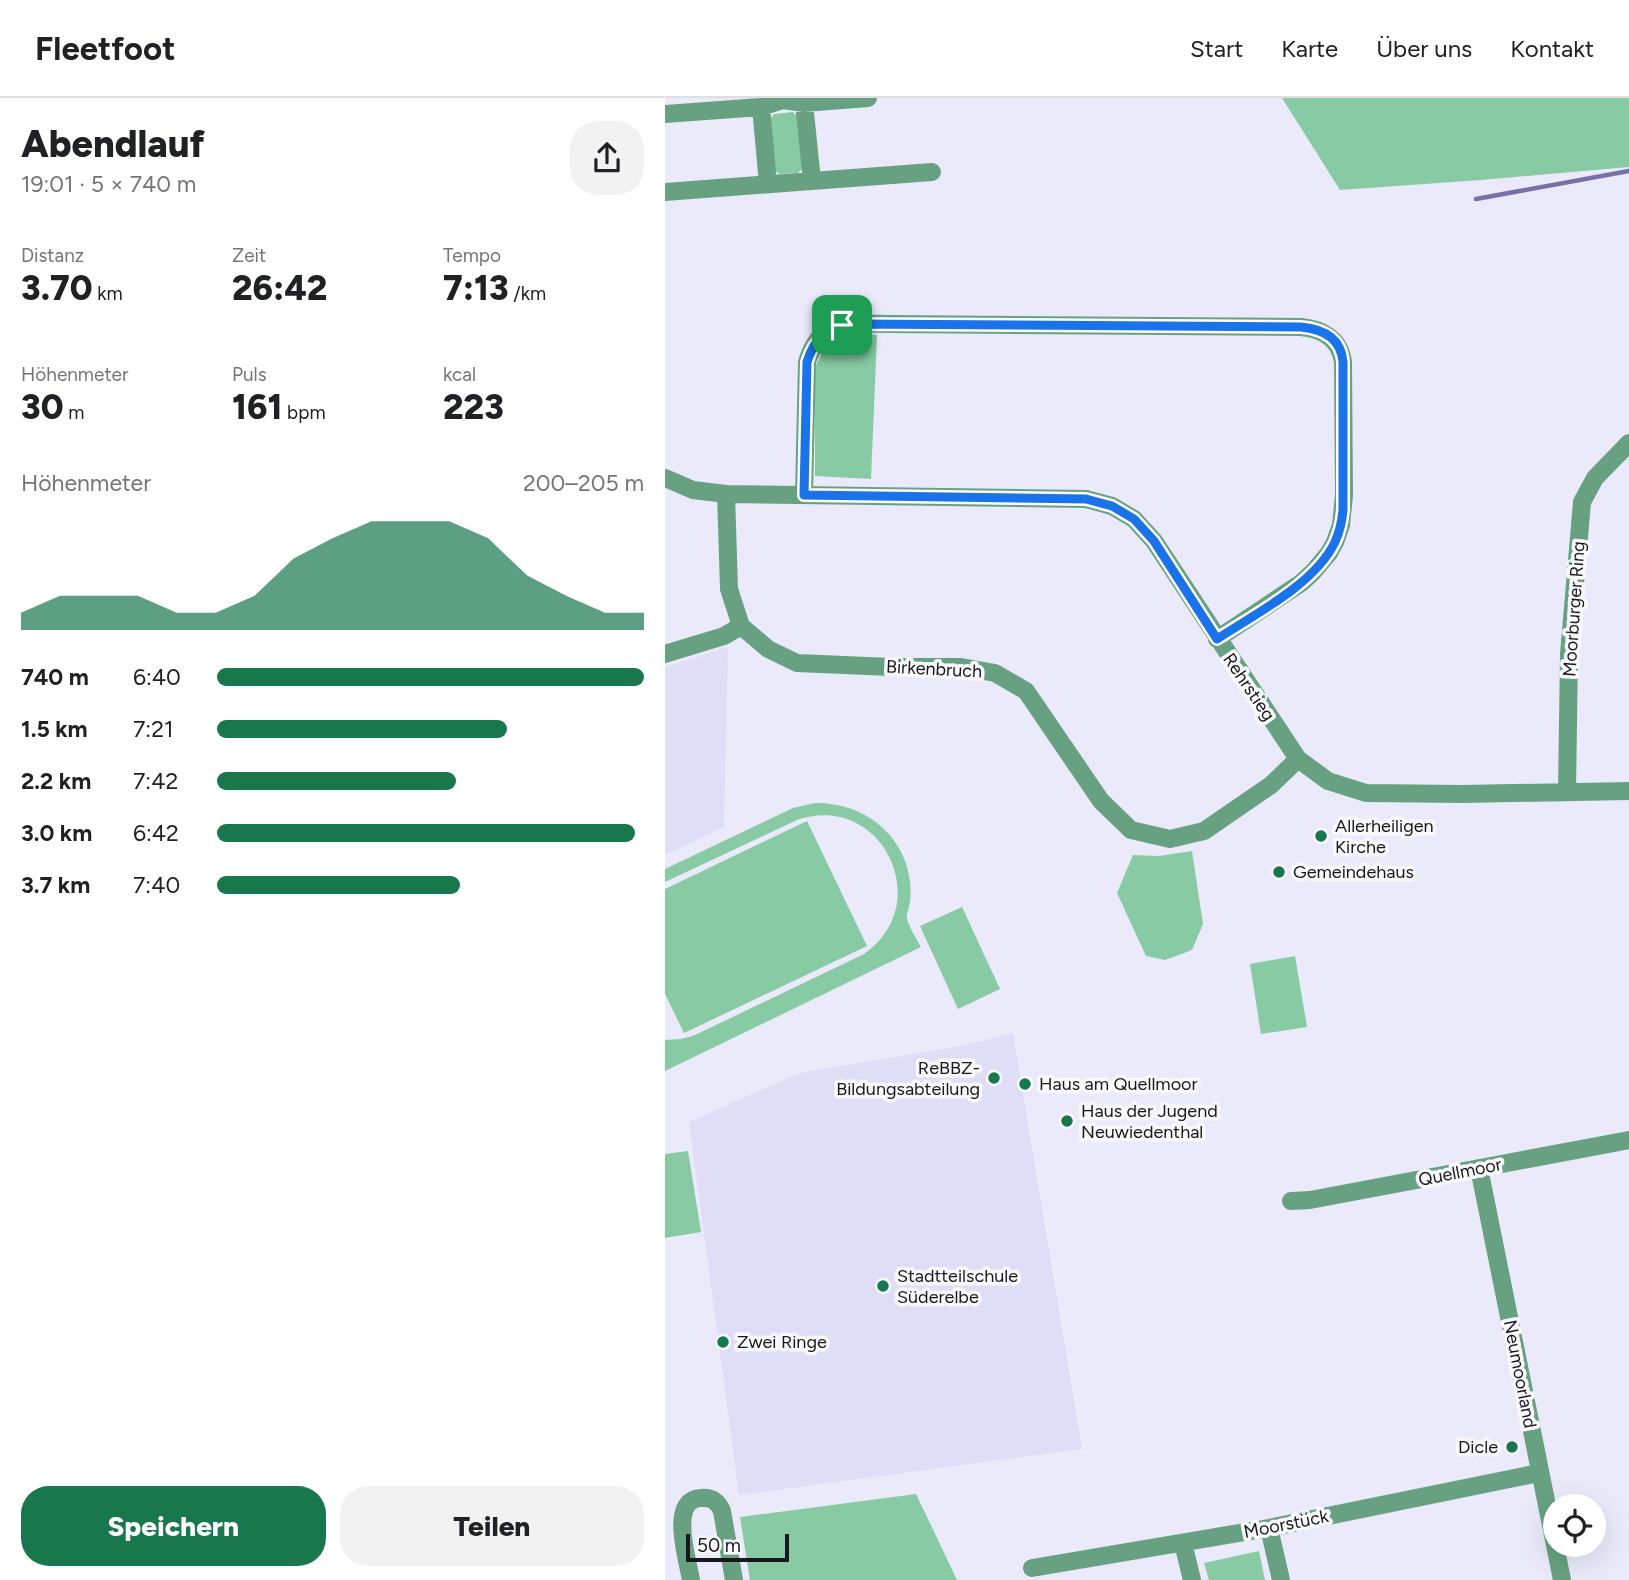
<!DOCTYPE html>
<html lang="de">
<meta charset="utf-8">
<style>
:root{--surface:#fff;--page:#f2f2f2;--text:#202124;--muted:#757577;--line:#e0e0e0;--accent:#19774e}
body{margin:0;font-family:Figtree,sans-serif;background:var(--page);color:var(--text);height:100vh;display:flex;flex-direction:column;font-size:26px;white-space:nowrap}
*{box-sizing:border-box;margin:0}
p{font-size:23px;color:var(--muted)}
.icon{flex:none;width:38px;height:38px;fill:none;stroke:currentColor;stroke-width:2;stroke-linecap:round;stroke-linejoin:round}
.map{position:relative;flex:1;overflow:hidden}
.sheet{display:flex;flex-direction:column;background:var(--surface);width:665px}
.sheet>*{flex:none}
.controls{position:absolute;left:878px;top:1396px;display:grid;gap:14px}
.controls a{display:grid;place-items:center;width:63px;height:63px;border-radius:50%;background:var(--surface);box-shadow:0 7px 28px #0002;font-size:35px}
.scale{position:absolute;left:21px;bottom:18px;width:103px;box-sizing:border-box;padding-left:7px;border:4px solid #18171d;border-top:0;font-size:19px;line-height:24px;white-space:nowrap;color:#18171d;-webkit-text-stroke:5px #f9f9fc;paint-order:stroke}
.pin{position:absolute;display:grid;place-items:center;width:60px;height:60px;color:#fff;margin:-30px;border-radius:14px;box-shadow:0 4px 10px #0006}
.round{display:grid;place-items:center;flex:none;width:74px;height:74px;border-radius:28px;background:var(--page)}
.headline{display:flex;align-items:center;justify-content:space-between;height:119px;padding:0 21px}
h1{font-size:38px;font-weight:800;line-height:52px}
.metrics{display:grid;grid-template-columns:repeat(3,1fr);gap:10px;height:119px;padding:7px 21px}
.metrics div{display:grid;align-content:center}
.metrics b{font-size:35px;font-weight:800}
.metrics small{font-size:19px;font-weight:400}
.metrics p{font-size:19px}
.chart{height:196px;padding:14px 21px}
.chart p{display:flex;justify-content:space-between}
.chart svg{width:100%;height:126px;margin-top:7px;fill:var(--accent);opacity:.7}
.primary-button{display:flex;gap:14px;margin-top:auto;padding:14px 21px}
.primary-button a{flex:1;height:80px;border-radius:28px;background:var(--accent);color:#fff;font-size:28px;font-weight:800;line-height:80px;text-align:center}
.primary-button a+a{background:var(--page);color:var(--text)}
ul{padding:0 21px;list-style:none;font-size:23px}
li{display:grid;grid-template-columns:112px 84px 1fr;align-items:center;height:52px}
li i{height:18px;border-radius:9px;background:var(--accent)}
header{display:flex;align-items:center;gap:42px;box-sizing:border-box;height:98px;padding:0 35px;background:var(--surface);border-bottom:2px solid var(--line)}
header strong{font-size:33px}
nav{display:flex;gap:38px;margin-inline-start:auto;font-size:24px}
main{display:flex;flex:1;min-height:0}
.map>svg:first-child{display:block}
.built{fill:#e0def7}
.green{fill:#87caa4}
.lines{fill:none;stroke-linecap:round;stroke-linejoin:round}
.stream{stroke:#7870a8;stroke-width:4.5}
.minor{stroke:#68a181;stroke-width:18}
.route-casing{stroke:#fff;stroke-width:14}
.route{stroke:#1a73e8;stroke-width:9}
.poi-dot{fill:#19774e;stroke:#f9f9fc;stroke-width:2.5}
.labels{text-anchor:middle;stroke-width:7;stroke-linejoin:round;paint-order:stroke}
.street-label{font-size:18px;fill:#18171d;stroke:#f9f9fc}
.poi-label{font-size:18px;fill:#18171d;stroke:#f9f9fc;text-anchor:start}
</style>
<header>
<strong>Fleetfoot</strong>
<nav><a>Start</a><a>Karte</a><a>Über uns</a><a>Kontakt</a></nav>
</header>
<main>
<section class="sheet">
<div class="headline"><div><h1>Abendlauf</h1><p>19:01 · 5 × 740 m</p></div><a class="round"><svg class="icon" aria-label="share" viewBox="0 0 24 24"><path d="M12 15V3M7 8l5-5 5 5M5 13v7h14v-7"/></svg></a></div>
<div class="metrics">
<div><p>Distanz</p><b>3.70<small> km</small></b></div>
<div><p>Zeit</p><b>26:42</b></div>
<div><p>Tempo</p><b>7:13<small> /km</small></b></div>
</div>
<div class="metrics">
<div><p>Höhenmeter</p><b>30<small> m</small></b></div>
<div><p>Puls</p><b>161<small> bpm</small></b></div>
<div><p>kcal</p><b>223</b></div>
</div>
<div class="chart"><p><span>Höhenmeter</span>200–205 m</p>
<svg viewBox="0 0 160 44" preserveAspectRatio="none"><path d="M0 44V38L10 32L20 32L30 32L40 38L50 38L60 32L70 19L80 12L90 6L100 6L110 6L120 12L130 25L140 32L150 38L160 38V44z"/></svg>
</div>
<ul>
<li><b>740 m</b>6:40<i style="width:100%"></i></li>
<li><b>1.5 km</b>7:21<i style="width:68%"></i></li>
<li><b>2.2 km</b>7:42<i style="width:56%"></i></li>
<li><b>3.0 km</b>6:42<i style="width:98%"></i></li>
<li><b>3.7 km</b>7:40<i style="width:57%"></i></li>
</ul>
<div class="primary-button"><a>Speichern</a><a>Teilen</a></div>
</section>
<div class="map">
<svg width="964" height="1482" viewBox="0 0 964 1482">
<rect width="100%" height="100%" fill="#ebeafb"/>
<path class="built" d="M63,549L59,729L0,757V569Z
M348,935L417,1351L74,1397L24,1024L134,975L296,948Z"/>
<path class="green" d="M617,0H964V69L816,82L675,92Z
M128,14L134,20L138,70L133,75L114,76L109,72L105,22L109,16Z
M198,236L212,237L206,381L150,378V269L161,248L175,239Z
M150,705C197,704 239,735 245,783C246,791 246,801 244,809C243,813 241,816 242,820C243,827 252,842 256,849L0,973V942L15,941L28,938L199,856C272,805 216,693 132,722L0,784V771L128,710Z
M142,723L202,848L19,935L0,896V791Z
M527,753L538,826L527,852L500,862L481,858L452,795L468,757L494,758Z
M297,809L335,891L293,911L255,828Z
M630,858L642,929L596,936L585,866Z
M23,1053L36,1134L0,1140V1056Z
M251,1396L292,1482H85L75,1419Z
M594,1453L600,1482H544L539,1465Z"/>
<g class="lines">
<path class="stream" d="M811,101L964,73"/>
<path class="minor" d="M139,5L147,83
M96,9L103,86
M0,16L96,9L118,2L139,5L203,0
M0,94L267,74
M0,380L28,392L61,396L421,401L447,408L469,421L489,443L633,661L663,683L701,695L798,696L964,693
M61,396L64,491L76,528L103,551L132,565L226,569H296L330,575L361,593L436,703L466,732L505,741L539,733L606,687L633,661
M139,397L142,264C155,219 189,226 228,226L636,229C658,231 675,241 678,264L679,397L676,427L670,444L664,455L648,474L636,485L552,541
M0,556L59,538L76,528
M902,694L904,556L917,404L930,380L964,345
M814,1070L897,1482
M626,1103L645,1102L964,1042
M604,1430L616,1482
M518,1445L527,1482
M367,1470L604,1430L874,1375
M26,1482C23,1463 3,1401 36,1400C47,1399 53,1404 57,1413L69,1482"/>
</g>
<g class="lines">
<g class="route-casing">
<path id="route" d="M187,226L636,229C658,231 676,240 678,264V412C677,423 675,433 670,444C650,486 590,516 552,541L489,443L469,421L447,408L421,401L139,397L142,264C149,241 162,229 187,226Z"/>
</g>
<use href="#route" class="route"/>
</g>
<g class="poi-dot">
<circle cx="656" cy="738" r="7"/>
<circle cx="614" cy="774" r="7"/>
<circle cx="329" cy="980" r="7"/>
<circle cx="360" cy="986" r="7"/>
<circle cx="402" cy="1023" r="7"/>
<circle cx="218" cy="1188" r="7"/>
<circle cx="58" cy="1244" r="7"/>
<circle cx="847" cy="1349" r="7"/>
</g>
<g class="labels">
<g class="street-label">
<text transform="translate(909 511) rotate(-86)" y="6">Moorburger Ring</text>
<text transform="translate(269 571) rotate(3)" y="6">Birkenbruch</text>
<text transform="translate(584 589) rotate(56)" y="6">Rehrstieg</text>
<text transform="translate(795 1074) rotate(-11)" y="6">Quellmoor</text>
<text transform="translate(855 1276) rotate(79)" y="6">Neumoorland</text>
<text transform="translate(621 1426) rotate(-11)" y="6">Moorstück</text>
</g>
<g class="poi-label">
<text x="670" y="734">Allerheiligen<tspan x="670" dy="21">Kirche</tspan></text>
<text x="628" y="780">Gemeindehaus</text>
<text x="315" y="976" text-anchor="end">ReBBZ-<tspan x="315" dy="21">Bildungsabteilung</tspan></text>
<text x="374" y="992">Haus am Quellmoor</text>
<text x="416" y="1019">Haus der Jugend<tspan x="416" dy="21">Neuwiedenthal</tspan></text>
<text x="232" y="1184">Stadtteilschule<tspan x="232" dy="21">Süderelbe</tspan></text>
<text x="72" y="1250">Zwei Ringe</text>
<text x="833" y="1355" text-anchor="end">Dicle</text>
</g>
</g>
</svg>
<div class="controls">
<a><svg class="icon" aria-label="locate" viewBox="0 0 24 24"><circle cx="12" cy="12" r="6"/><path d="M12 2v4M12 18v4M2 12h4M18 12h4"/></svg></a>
</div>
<div class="scale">50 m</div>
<div class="pin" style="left:177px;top:227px;background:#1e9e55"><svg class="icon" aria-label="arrive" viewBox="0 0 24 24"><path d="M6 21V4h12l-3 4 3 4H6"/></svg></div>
</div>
</main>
